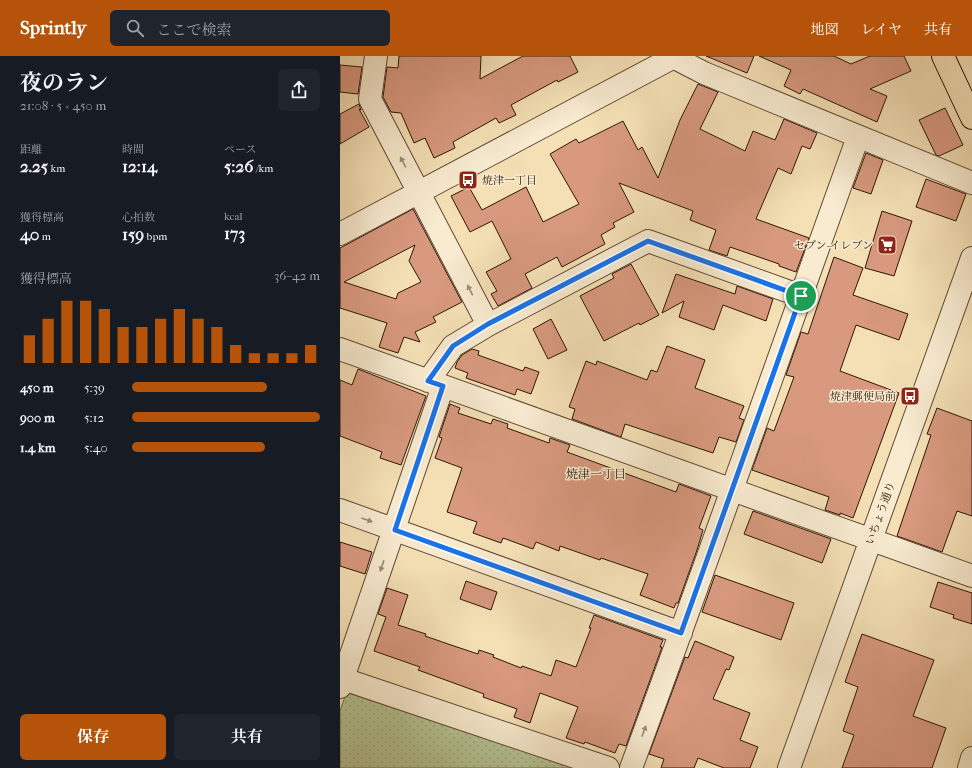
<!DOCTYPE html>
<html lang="ja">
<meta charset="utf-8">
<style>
:root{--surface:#171b24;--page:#20242c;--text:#f1f3f6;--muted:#9ea1a6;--accent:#b45309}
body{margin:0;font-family:"IM FELL French Canon","Noto Serif JP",serif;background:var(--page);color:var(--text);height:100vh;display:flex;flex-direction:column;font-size:15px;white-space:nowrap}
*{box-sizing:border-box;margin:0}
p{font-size:13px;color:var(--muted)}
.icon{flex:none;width:22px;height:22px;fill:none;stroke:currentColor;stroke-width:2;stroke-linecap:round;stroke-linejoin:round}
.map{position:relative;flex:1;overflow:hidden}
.panel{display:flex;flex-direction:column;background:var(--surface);width:340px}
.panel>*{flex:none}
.pin{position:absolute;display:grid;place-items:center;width:34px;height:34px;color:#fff;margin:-17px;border:2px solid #fff;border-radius:50%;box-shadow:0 1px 4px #0007}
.round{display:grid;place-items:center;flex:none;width:42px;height:42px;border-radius:6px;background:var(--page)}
.head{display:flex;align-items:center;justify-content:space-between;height:68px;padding:0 20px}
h1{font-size:22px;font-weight:700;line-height:30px}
.metrics{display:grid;grid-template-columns:repeat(3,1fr);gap:6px;height:68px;padding:4px 20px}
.metrics div{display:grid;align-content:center}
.metrics b{font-size:17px;font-weight:700}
.metrics small{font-size:11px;font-weight:400}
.metrics p{font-size:11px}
.chart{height:112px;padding:8px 20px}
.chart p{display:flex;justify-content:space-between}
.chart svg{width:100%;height:72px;margin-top:4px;stroke:var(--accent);stroke-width:6}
.button{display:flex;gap:8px;margin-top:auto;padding:8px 20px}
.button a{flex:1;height:46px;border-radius:6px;background:var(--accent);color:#fff;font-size:16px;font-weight:700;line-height:46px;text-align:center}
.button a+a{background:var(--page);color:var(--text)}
ul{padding:0 20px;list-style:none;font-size:13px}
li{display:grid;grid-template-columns:64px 48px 1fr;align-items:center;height:30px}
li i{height:10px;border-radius:5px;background:var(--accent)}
header{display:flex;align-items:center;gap:24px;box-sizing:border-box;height:56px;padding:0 20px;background:var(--accent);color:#fff}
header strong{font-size:19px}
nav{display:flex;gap:22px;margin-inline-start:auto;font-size:14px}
.search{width:280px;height:36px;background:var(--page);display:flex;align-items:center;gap:10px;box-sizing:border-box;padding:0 14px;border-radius:6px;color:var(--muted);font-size:15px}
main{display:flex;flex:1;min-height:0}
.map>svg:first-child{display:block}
.park{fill:url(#park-dots);stroke:#726d4c}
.building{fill:#d8997f;stroke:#2e1706;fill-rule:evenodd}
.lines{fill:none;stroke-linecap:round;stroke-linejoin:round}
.minor-casing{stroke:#604932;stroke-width:24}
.major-casing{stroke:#2e1706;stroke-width:24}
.minor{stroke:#f8ebd0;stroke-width:22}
.major{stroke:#f5e0b6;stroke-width:22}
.oneway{fill:#9d8c75}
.route-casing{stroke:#fff;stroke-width:8}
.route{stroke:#1a73e8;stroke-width:5}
.labels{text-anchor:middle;stroke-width:3;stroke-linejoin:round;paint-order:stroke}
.poi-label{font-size:11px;fill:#2e1706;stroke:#f8ebd0;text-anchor:end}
.street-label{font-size:11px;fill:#2e1706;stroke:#f8ebd0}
.neighbourhood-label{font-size:12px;fill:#2e1706;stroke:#f8ebd0}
</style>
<header>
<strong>Sprintly</strong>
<div class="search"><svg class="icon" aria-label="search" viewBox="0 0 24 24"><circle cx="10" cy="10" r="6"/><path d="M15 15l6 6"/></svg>ここで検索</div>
<nav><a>地図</a><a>レイヤ</a><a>共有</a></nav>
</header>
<main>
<section class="panel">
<div class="head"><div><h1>夜のラン</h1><p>21:08 · 5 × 450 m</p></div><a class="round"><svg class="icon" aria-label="share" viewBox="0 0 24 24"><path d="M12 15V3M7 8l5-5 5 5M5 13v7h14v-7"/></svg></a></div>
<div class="metrics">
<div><p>距離</p><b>2.25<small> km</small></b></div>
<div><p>時間</p><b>12:14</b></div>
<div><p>ペース</p><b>5:26<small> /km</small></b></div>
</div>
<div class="metrics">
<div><p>獲得標高</p><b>40<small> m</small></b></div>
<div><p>心拍数</p><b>159<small> bpm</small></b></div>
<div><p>kcal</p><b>173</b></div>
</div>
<div class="chart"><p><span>獲得標高</span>36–42 m</p>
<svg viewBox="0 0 160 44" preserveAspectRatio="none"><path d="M5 44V27M15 44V17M25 44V6M35 44V6M45 44V11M55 44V22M65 44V22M75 44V17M85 44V11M95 44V17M105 44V22M115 44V33M125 44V38M135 44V38M145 44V38M155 44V33"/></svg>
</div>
<ul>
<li><b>450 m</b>5:39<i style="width:72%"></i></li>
<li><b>900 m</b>5:12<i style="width:100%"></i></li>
<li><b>1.4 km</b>5:40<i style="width:71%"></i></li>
</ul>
<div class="button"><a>保存</a><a>共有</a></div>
</section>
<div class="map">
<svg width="632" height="712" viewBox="0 0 632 712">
<defs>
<pattern id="park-dots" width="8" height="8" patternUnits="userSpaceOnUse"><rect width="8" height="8" fill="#b5c393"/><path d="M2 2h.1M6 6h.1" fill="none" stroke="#9ca77d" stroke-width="1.8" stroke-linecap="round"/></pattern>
</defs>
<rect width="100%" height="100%" fill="#f5e0b6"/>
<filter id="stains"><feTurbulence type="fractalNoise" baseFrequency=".005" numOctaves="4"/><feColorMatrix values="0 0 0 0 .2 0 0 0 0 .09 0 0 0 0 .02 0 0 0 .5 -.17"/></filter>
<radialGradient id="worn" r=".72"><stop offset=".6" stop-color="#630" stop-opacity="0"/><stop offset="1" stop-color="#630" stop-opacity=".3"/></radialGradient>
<path class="park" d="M7,635L245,712H0V655Z"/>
<path class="building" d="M59,0H141L140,23L183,0H230L238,16L218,26L217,24L171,49L176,59L159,67L156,62L113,86L115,92L94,102L85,82L74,87L61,57L51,56L43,41L47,11L58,12Z
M366,0H414L407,17Z
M419,0H494L511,8L530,0H564L571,15L530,33L547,40L537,66L463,33L460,38L444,30L451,14Z
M0,9L22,11L18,38L0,36Z
M358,28L378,36L360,73L405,95L413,75L435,84L444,63L477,77L470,93L462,90L451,118L438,112L416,163L469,182L456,216L439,210V208L390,191L387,200L369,194L376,174L350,164L353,155L279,127L294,156L273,167L275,171L261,179L265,188L222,211L217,201L185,218L192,232L158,250L151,238L157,235L146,216L171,203L152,165L130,176L111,140L129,131L142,154L186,131L203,166L239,148L210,98L236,83L239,87L283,65L298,94L302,91L318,122L340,64Z
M19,48L21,54L19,53L29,71L0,88V58Z
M605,52L623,89L599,100L596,99L579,64Z
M526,97L543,104L531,138L513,132Z
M586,123L626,138L616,165L576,151Z
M73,153L122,246L93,261L96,266L75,276L80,286L64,281L58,297L39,291L47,267L0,252V192ZM75,189L69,205L81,226L58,237L56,243L4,226Z
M542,155L572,165L554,220L525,212Z
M494,201L523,212L513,239L568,258L559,284L516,269L500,315L559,337L513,462L500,457V459L485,454L489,441L412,414L427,372L434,375L454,321L446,319L461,276L468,278Z
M291,208L319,259L300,269L299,267L264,285L240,240L274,222L272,218Z
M336,218L395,238L397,230L433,243L426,265L383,249L374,274L339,261L344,245L322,257Z
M211,263L227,294L208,303L193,273Z
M327,290L365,304L355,332L404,350L399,362L404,364L396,386L379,381L373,397L285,368L281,381L232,363L235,353L229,351L246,305L256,309L257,305L307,324L311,314L317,316Z
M132,293L139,295L138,299L183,315L185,311L199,316L191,338L177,333L175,339L126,322L128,317L115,312L117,306L122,299Z
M18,313L86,340L61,409L40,402L42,396L0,380V324L12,329Z
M110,348L120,352L118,357L151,368L153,363L168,368L167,372L209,387L210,382L230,389L227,396L336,436L339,428L371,440L359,472L363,474L357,494L338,547H336L334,552L300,539L308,518L261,502L260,504L220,490L219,495L196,486L193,493L163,482L161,487L133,477L137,466L107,456L122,412L95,402L102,382L99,381Z
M597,352L632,365V460L617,455L602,496L557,480L591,379L587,378Z
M413,455L491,483L482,507L404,478Z
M0,486L32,496L25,518L0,510Z
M375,519L454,547L441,584L362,556Z
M126,525L157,536L151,554L120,543Z
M598,526L632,537V568L613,562L614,559L590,551Z
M47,532L68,539L58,569L86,578L85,580L114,590L138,598L139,594L154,599L153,601L181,612L182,610L211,620L216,604L236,611L251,572H249L254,559L323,584L320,591H322L286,690L279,688L275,697L245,686L244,688L226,682L238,651L200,637L190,667L174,661L177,653L143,641L144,638L78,614L80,611L34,595L46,561L38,558Z
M522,578L594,604L573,660L606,672L592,712H502L514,679L503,675L518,631L505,626Z
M355,585L394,601L389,614L386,613L373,643L410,657L400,684L418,691L410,712H384L358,702L354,712H321L324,703L309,698L345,601L348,602Z"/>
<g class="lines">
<g class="minor-casing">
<path id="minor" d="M36,0L30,43L148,269
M331,0L364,17L632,127
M0,178L336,0
M0,293L632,520
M88,325L113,290L148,269L308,185L461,240
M0,454L341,577
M0,622L268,712
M0,631L103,330
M291,712C369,502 442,291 518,81
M449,712L632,202
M629,712L632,702"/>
</g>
<g class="major-casing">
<path id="major" d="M603,0L632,62"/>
</g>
<use href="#minor" class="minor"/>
<use href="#major" class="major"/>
</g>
<defs><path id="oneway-solid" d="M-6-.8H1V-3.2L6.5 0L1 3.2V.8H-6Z"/></defs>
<g class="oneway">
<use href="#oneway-solid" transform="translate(63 106) rotate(-118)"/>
<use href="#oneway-solid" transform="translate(130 234) rotate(-117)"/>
<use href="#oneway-solid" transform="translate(27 464) rotate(20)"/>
<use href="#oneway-solid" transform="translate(42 510) rotate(109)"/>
<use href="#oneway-solid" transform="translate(304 675) rotate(-70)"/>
</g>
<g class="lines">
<g class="route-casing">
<path id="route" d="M308,185L461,240L341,577L55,474L103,330L88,325L113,290L148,268Z"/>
</g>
<use href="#route" class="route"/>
</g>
<defs>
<g id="bus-square" transform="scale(1)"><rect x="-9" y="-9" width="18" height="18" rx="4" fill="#8f2418" stroke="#f8ebd0"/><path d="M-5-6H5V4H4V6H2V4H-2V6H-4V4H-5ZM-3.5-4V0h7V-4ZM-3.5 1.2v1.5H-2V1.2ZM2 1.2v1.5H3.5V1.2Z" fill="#fff"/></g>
<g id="supermarket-square" transform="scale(1)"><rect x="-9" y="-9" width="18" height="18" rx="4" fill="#8f2418" stroke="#f8ebd0"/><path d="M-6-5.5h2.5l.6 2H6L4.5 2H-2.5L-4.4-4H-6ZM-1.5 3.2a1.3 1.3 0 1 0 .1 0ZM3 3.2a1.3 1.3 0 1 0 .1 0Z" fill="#fff"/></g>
</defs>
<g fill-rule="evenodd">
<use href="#bus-square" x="128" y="124"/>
<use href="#supermarket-square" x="547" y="189"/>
<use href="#bus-square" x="570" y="340"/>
</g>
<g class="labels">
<g class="poi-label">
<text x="142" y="128" text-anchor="start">焼津一丁目</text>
<text x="533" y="193">セブン-イレブン</text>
<text x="556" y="344">焼津郵便局前</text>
</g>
<g class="street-label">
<text transform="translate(540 457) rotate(-70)" y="4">いちょう通り</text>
</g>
<g class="neighbourhood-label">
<text x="256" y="422">焼津一丁目</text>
</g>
</g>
<rect width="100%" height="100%" filter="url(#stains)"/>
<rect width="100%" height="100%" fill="url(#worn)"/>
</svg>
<div class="pin" style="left:461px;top:240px;background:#1e9e55"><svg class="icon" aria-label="arrive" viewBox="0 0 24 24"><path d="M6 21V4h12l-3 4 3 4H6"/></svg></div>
</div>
</main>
